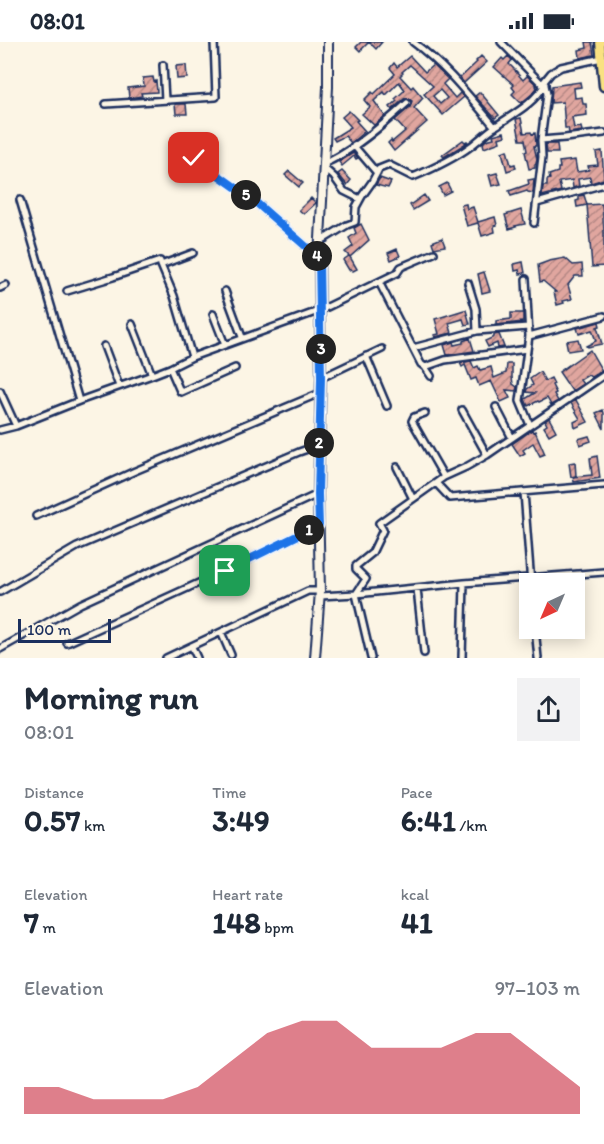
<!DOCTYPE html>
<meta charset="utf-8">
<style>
:root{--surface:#fff;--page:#f2f2f3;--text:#1f2937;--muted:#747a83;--accent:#d1495b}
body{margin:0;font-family:Itim,sans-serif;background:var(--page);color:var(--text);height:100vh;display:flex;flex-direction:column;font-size:22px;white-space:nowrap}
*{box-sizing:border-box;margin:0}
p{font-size:20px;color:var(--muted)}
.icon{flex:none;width:33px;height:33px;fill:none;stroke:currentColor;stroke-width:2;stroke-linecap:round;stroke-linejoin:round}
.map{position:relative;height:616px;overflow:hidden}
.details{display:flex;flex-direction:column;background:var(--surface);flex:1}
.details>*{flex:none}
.needle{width:39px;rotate:224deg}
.tools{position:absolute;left:519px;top:531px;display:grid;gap:12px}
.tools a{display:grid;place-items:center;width:66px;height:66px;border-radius:0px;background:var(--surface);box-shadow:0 3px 15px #0003;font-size:30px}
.scale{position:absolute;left:18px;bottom:15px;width:93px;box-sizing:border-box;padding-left:6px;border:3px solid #1b2f5e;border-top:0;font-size:16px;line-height:21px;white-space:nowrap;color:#1b2f5e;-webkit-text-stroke:4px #fcf5e5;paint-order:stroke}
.pin{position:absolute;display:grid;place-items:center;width:51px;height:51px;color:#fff;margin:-26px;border-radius:12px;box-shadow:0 3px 9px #0006}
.km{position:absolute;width:30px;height:30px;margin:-15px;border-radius:50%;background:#222;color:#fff;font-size:16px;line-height:30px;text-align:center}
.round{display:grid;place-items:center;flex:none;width:63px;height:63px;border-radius:0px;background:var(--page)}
.overview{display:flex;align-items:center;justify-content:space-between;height:102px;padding:0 24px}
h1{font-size:33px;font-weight:700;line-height:45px}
.stats{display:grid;grid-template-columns:repeat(3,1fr);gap:9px;height:102px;padding:6px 24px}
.stats div{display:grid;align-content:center}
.stats b{font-size:30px;font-weight:700}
.stats small{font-size:16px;font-weight:400}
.stats p{font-size:16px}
.chart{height:168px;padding:12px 24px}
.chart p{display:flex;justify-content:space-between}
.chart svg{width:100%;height:108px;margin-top:6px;fill:var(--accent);opacity:.7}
.status{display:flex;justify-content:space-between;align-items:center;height:42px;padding:0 30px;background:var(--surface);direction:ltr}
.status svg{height:16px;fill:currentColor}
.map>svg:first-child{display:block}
.building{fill:url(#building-hatch);stroke:#1b2f5e;stroke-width:1.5;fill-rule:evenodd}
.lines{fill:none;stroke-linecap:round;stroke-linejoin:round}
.street-casing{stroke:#1b2f5e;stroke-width:10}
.secondary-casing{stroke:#1b2f5e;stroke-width:12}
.primary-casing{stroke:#1b2f5e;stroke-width:13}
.street{stroke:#fcf5e5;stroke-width:5}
.secondary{stroke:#fcf5e5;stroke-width:8}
.primary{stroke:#f9e181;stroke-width:8}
.route-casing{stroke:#fff;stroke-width:12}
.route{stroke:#1a73e8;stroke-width:8}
</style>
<div class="status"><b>08:01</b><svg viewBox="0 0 49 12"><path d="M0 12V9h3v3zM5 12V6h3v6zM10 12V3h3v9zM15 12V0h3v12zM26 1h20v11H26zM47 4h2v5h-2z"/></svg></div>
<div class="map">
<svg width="604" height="616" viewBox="0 0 604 616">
<defs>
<pattern id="building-hatch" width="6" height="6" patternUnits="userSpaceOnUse" patternTransform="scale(1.5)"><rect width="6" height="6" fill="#e0a69f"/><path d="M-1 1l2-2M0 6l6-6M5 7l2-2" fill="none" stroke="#b58885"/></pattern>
</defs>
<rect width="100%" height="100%" fill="#fcf5e5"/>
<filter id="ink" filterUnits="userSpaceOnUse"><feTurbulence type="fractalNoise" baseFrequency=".0167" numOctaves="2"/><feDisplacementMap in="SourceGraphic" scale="12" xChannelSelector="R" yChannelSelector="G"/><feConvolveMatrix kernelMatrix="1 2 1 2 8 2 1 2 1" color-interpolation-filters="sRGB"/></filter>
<g filter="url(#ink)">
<path class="building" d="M361,0H382L376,7L369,0L360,9L356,5Z
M586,0H592L594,13L580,16L579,8L587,6Z
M410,14L425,30L433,23L448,37L443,42L455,56L460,51L464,55L443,73L424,52L433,44L410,23L402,30L403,31L400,34L411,46L413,44L423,56L414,66L427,80L394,109L388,101L391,98L392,100L405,89L395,78L410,65L412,59L409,57L405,56L392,68L390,65L397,59L395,57L405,48L399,40L386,53L384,50L374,59L385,74L374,83L362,72L370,65L364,58L372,50L374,52L395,32L390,26L394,21L397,25ZM440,48L447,56L440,62L433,54Z
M481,14L487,20L464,41L460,36L477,20L476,19Z
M508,14L512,18L509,22L517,30H516L523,38L527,34L537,43L536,44L537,46L532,52L521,61L512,52L515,49L512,45L514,43L494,25L502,16L504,18Z
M186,23L187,36L177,37L176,24Z
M153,35L154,40L156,39L157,50L141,51L142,54L129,56L128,46L144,44L143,36Z
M580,40L581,45L574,46L575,56L582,55L583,62H586L587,73L572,75L574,86L581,85L582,89L569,91L568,86H565L563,60L551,61L552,44Z
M480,50L499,73L495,76L475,54Z
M175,62H186L187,72H176Z
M349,69L358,78L356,79L365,89L351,101L345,94L335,99L333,96L351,85L342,75Z
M521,76L524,91L531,90L532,92L535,91L536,104H534L537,117L536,122L535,123V126L529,127L525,110L527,109L525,98H520L516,77Z
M504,90L505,94L499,96L500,100L484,106L483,101L486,98L494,96L493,93Z
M463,98L465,100L467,99L468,100L444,115L442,113Z
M546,102H557L558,111H547Z
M507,108L511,123L515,122L516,126L507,129L502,110Z
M602,109L604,137L591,141L590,135L578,137L579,144L573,146L572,138L559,140L561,149L542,154L543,144H547V138L550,137L549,133L558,130V126H560L559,120L575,118L577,130L589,128L588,124L598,123L596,110Z
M353,111L358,116L356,117L354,114L342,124L339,120Z
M289,129L303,141L299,145L285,133Z
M342,129L351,138L347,143L338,132Z
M497,131L501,142L492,144L489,133Z
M380,136L391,140L388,146L376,143Z
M534,137L533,151L528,150L527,149L511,154L509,149L529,142L528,138Z
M447,141L451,149L443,153L439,145Z
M424,153L428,159L413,168L410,163Z
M584,153L587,163L602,162L604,189V224L592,225L587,163L577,165L576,159L579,158V154Z
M311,156L316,161L304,172L299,168Z
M466,162L467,167L473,165L478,180L495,175L497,183L494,184L495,190L482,194L478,181L467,184L461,163Z
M521,168L525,182L515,184L516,185L509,187L505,173Z
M361,182L369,198L350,215L357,227L353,229L351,227L349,228L343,218L349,214L345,210L353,204L349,196L356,191L354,186Z
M442,196L445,204L434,206L432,200Z
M397,207L400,214L391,218L388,211Z
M565,216L573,223L582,222L583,234H575L568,243L572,257L563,259L564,261L557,263L554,250H556L543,239L540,240L538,223L549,219Z
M523,220L525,231L520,232L519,228L515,229L514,222Z
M484,230L490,249L482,251L478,232Z
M464,268H466L470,282L465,283L463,277L449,281L452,291L435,295L434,293L439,292L435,277Z
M511,271H523V280L496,283V279L511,277Z
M599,280L600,284L597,285L602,302L587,305L586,304L596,299L592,288L579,292L577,286Z
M499,292L504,305L498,306L497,301L488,305L485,299L494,295V293Z
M470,296L474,309L447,313L444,303L453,300L454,303L463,301V299Z
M578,297L581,307L568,309L566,299Z
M590,308L602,329L591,335L588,333L580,338L583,342L572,349L559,330Z
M471,319L474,326L478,324L480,328L491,325L494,336L506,331L507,322H512V335L513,342L517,345L516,349L506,348L510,356L501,360L491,339L479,344L476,336L471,338L465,323L462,325L460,321Z
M540,330L545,339L551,336L554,342L552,343L556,351L554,352L558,359L551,363L547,356L539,360L538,359L528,364L525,357L535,351L526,350L527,347L533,343L530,337Z
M576,358L588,380L575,386L574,380L580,377L571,361Z
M603,368L604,371V387L596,371Z
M549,376L556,389L549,393L544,385L547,383L545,379Z
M532,388L533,390L535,389L545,412L540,414L533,401L523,408L525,411L520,414L512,402Z
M589,394L591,399L580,403L578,397Z
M597,414L600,436L574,440L573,435L592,433L590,416Z
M575,420L576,434L571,435L569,421Z"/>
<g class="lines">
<g class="street-casing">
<path id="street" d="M413,0C446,24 469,54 495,85
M501,0L542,42
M163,23L165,58
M106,62L216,55L214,0
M541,98L565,96L604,91
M354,104L377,131
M194,116L252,157L319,216
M323,122C351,111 384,82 407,61
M323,125L334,135L344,149L360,157
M20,158L79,359
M537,161L604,142
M534,181L542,115L541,98L547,52L545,43
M321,199L347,183L355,180L356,165L362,154L372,140L379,127L389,123L413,135C432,127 455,116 471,104C479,98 487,90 496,84C513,72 534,62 545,42H542L551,31L561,25L602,16
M526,237L529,294L520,359L530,383
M379,240L421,322L425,325L431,334
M468,241L476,267L477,289
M0,246L6,243
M67,249L113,235L154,221L160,219L161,223
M225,249L242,295
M213,272L225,303
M132,282L152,333
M529,294L604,274
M104,304L119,344
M413,306L477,289L528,285
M366,314L387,364
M192,315L174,254L161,223L193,211
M425,325L445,318L527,307
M170,326L180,349L181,350L235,326
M321,336L382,307
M0,349L16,384
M496,365L512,396
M462,368L487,413
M425,371L414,375L412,379L444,435
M0,388L16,384L79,359L152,333L170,326L192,315L321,268L397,231L401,225L434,211
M397,425L413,457
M436,441L450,456L604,443
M524,450L531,542
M36,474L135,429L320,351
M417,547L424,611
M0,550L77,505L299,410L319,403
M320,554L356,552L464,541L604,530
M535,586L538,616
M221,590L231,613
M67,601L225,529L319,483
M192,605L197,616
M0,607L80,562L318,452
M166,616L308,549H320
M371,616L356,552L366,537L356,527V524L372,511L383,488L379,481L444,435L466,425L487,413L604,333
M462,616L464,541"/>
</g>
<g class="secondary-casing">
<path id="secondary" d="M315,616L320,549L318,452L321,336L319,216L328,45V0"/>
</g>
<g class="primary-casing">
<path id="primary" d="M600,0L604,44"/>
</g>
<use href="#street" class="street"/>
<use href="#secondary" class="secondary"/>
<use href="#primary" class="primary"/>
</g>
</g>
<g class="lines" filter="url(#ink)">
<g class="route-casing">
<path id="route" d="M194,116L252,157L319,216L321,336L318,452L319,483L225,529"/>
</g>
<use href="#route" class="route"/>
</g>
</svg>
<div class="tools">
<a><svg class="needle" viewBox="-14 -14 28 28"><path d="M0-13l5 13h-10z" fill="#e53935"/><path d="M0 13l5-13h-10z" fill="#747a83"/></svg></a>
</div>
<div class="scale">100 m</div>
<div class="pin" style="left:225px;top:529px;background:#1e9e55"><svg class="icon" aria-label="arrive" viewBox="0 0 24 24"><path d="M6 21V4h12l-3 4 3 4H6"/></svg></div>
<div class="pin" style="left:194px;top:116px;background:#d93025"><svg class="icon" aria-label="check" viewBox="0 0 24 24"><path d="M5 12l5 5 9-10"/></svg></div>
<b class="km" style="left:309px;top:488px">1</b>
<b class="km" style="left:319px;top:401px">2</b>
<b class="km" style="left:321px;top:307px">3</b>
<b class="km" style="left:317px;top:214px">4</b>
<b class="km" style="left:246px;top:153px">5</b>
</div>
<section class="details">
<div class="overview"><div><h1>Morning run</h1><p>08:01</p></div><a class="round"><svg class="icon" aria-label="share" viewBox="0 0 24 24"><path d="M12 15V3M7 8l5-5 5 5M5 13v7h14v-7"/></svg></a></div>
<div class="stats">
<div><p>Distance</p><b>0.57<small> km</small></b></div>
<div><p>Time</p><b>3:49</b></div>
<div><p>Pace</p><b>6:41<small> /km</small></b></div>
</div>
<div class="stats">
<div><p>Elevation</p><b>7<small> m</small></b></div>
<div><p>Heart rate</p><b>148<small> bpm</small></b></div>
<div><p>kcal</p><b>41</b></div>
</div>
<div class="chart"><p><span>Elevation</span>97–103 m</p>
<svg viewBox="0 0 160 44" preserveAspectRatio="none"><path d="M0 44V33L10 33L20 38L30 38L40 38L50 33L60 22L70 11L80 6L90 6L100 17L110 17L120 17L130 11L140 11L150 22L160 33V44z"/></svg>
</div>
</section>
